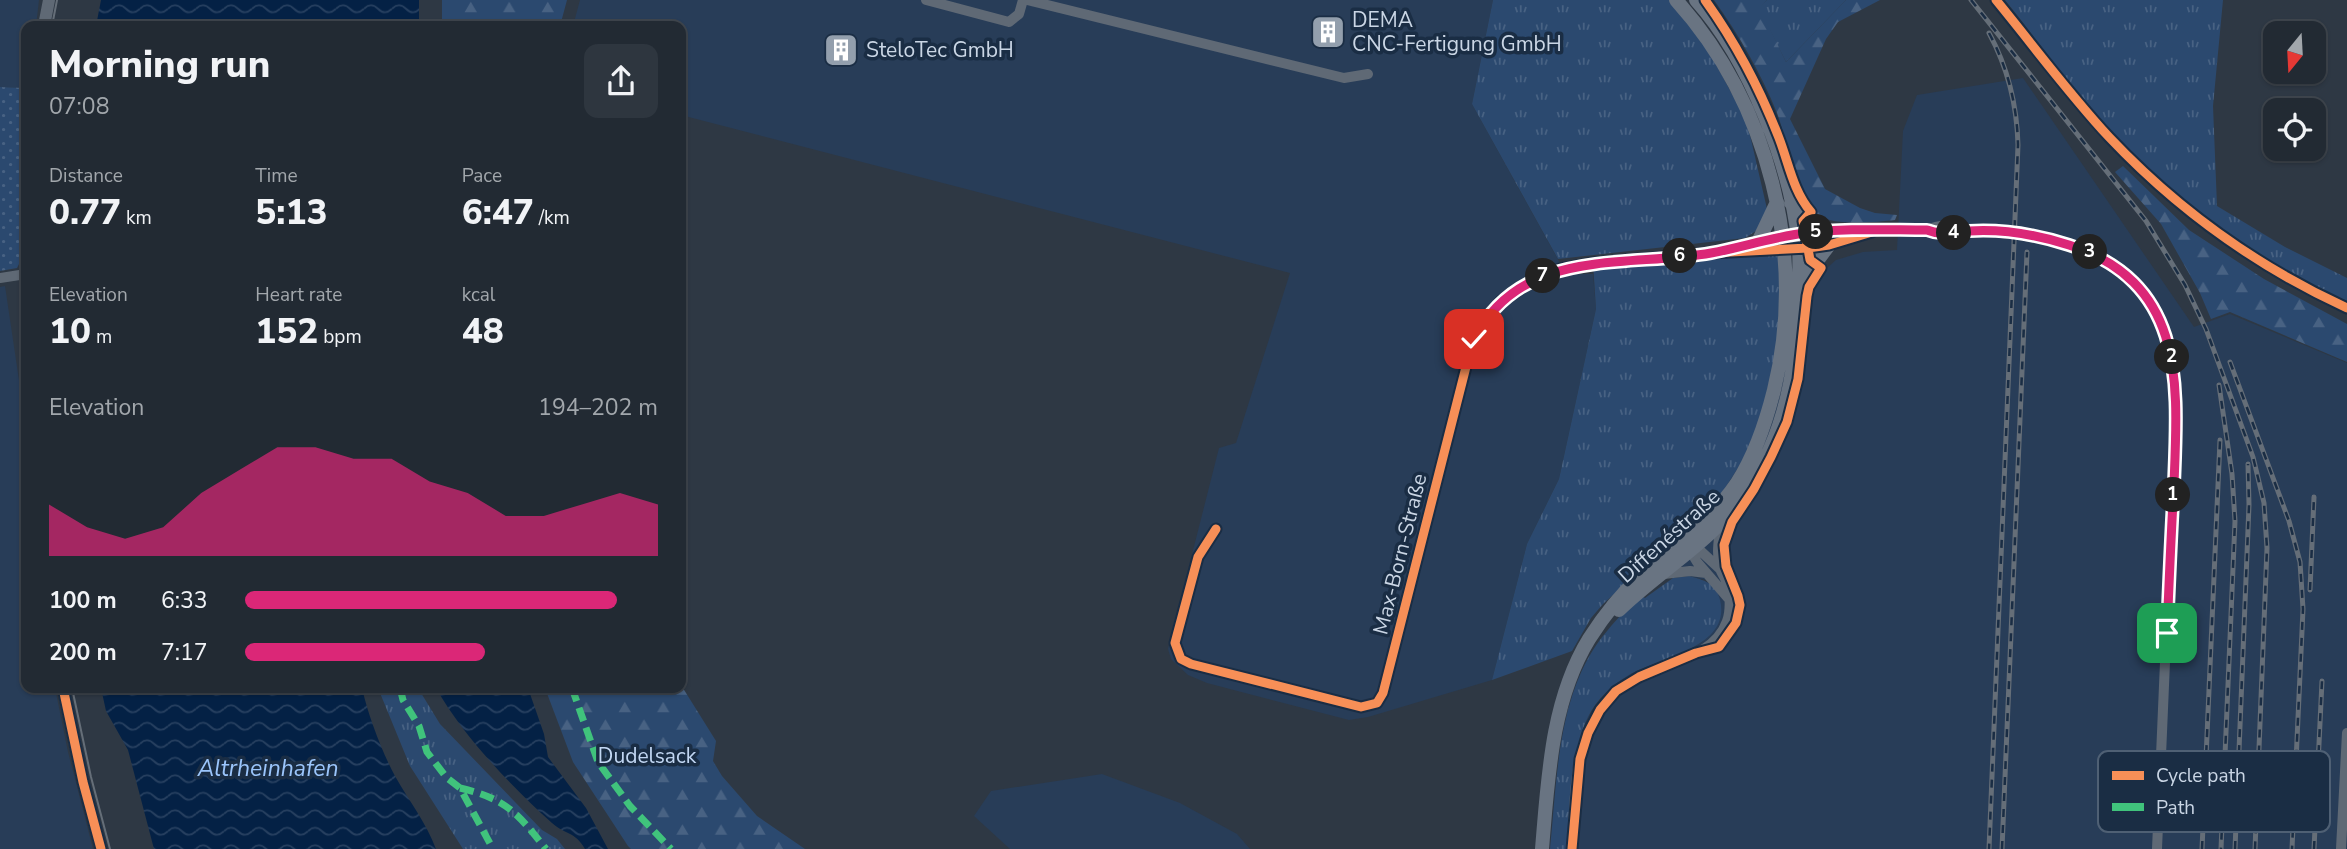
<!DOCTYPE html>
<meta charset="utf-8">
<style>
:root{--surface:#222a33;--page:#2e363f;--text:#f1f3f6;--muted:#a2a7ac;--line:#3f464e;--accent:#db2777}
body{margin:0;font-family:"Nunito Sans",sans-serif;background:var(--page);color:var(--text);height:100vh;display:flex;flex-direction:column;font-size:26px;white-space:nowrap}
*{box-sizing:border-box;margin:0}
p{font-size:23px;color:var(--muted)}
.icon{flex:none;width:38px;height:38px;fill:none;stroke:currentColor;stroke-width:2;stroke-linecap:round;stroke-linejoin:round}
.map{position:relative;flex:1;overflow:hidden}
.panel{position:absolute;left:21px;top:21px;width:665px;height:672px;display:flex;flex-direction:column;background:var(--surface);border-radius:14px;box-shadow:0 2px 5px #0004,0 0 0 2px var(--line)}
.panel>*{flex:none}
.needle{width:46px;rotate:198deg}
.buttons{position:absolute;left:2263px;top:21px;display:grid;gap:14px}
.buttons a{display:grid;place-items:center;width:63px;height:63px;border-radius:14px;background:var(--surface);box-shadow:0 2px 5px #0004,0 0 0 2px var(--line);font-size:35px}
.pin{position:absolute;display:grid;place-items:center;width:60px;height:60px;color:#fff;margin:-30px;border-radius:14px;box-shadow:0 4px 10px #0006}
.km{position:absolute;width:35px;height:35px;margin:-18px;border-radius:50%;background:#222;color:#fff;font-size:19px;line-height:35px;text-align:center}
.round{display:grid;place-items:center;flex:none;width:74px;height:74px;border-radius:14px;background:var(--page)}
.summary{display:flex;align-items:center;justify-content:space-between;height:119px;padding:0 28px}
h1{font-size:38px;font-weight:800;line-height:52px}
.metrics{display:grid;grid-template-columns:repeat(3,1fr);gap:10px;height:119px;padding:7px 28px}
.metrics div{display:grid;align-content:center}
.metrics b{font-size:35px;font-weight:800}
.metrics small{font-size:19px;font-weight:400}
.metrics p{font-size:19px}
.chart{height:196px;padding:14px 28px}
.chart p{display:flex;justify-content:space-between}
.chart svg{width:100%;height:126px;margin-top:7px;fill:var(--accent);opacity:.7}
ul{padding:0 28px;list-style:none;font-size:23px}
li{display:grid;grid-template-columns:112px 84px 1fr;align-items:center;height:52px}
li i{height:18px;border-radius:9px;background:var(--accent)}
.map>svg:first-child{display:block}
.built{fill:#283d58}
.grass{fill:url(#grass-tufts)}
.forest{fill:url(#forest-firs)}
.park{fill:url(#park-dots)}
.water{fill:url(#water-waves)}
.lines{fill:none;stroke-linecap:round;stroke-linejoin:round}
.minor{stroke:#5f6975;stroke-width:10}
.tertiary{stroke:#5f6975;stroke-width:12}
.secondary{stroke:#697482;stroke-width:14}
.tram{stroke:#656e78;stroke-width:2}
.rail-casing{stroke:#656e78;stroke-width:5}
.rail{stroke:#1a2d44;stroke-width:2.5;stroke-dasharray:8;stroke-linecap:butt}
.quiet{stroke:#40c37c;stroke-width:7;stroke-dasharray:14 7;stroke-linecap:butt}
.cycleway-casing{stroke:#1a2d44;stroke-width:13}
.cycleway{stroke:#f78f57;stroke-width:9}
.route-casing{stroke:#fff;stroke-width:14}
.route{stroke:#db2777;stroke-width:9}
.labels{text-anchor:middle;stroke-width:7;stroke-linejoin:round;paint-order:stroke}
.poi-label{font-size:21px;fill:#cad6e5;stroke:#1a2d44;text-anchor:start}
.street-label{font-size:21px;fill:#cad6e5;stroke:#1a2d44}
.park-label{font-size:21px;fill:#c2d7f3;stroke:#1a2d44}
.water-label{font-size:23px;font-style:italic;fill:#9bc5fb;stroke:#1a2d44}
.key{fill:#1a2d44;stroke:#4f6074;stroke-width:2}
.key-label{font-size:19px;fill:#cad6e5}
</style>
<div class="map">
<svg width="2347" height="849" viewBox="0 0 2347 849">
<defs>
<pattern id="grass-tufts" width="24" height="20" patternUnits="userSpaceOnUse" patternTransform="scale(1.75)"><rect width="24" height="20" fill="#2b496f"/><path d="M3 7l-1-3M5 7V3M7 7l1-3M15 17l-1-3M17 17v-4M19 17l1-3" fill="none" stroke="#486283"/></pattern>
<pattern id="forest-firs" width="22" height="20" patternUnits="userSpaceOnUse" patternTransform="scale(1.75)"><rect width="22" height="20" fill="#2b496f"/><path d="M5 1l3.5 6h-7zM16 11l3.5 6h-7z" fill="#486283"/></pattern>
<pattern id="park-dots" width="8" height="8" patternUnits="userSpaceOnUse" patternTransform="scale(1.75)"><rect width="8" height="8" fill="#2b496f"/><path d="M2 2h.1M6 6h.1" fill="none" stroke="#486283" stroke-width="1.8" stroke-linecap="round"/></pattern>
<pattern id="water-waves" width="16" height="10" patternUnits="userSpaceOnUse" patternTransform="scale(1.75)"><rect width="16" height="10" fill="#042145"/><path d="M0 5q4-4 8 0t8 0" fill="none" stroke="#274060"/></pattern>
</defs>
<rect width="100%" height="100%" fill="#2e3844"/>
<path class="built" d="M0,0H39L36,26H26V88L0,87Z
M580,0H1493L1472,104L1566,274H1593L1596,309L1559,479L1527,544L1492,680L1368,717L1349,720L1207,683L1188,675L1171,659L1168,649L1219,448L1236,443L1290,273L681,115V26H573Z
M2023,78L2194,327L2230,314L2347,363V849H1567L1578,745L1588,717L1612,686L1630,674L1687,651L1702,642L1715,628L1720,617L1721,606L1706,580L1689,576L1667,547L1782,316L1819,275L1836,260L1863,252L1897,250L1903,131L1917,95Z
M5,286L20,387L26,500V688H55L68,752L93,849H0V287Z
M1102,774L1180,803L1237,834L1250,849H1010L974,816L991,791Z"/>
<path class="grass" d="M1493,0H1669L1709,51L1747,122L1767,209L1756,231L1745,238L1558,259L1472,104Z
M1767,0H1846L1786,62L1759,8Z
M2005,0H2223L2213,106L2217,206L2285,247L2347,278V301C2268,268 2180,202 2120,141C2078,98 2043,47 2005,0Z
M1784,249L1785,314L1760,421L1741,463L1716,502L1603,604L1591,618L1572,651L1492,680L1527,544L1559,479L1596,309L1593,263Z
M1689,576C1704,580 1716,583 1720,600C1732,648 1657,658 1629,675C1613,684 1596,700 1588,717C1571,750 1571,811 1567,849H1550C1557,782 1557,702 1597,644C1610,626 1625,610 1641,596L1645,598L1673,578Z
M378,688H418L440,724L542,830L557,839L565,849H463L410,766Z"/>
<path class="forest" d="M442,0H567L560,26H442Z
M1714,0H1767L1760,8L1786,62L1846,0H1880L1838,22L1826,39L1790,119L1825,189L1860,208L1875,213L1897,215L1895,220C1877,222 1835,226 1820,216C1795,199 1788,142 1777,113C1761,73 1739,35 1714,0Z
M2123,166L2189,230L2264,279L2347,324V362L2230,312L2211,319L2200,293L2161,224L2115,172Z
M681,685L716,741L713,761L722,776L757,816L805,849H631L628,846L573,762L545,688H681Z"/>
<path class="park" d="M0,87L26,88L19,264L17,268L0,271Z"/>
<path class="water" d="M101,0H419V26H96Z
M101,688H362C368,715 382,752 395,776C409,801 426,822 436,849H154L128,750L106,711Z
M436,688H528L544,734L548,757L586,808L608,849H585C575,831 565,835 552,823C511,786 463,736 436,688Z"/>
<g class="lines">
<path class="minor" d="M926,0L1009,22L1019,14L1023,0
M1027,0L1344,78L1368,74
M1996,0C2033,45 2069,94 2109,137C2176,208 2258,267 2347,308
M1927,230C1947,220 1968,231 1989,232C2105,240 2173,281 2176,405L2157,849
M1732,247C1796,231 1861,230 1927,230C1941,235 1951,234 1966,231
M0,278L26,274
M1216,529L1198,557L1175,643L1181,659L1191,664L1361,707L1377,703L1383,693L1467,363L1483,322L1501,301L1529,283L1560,269L1593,263L1711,253L1808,248L1829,245L1872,232
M1692,543L1720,569
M1688,547L1697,562L1728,598
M1664,574L1690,571L1706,573
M1572,849C1575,804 1572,749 1600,710C1610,696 1625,684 1640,676C1670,662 1715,656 1727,621C1731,611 1730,594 1727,584C1726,579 1722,574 1720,569C1716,554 1719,537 1721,522
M2341,849L2347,733"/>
<path class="tertiary" d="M44,26L49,0
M63,688L83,782L101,849"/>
<path class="secondary" d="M1791,203L1806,217L1829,231
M1759,240L1777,202
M1799,285L1829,245
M1619,610C1659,571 1711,542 1744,495C1787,435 1798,361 1799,289C1799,275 1800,260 1799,246C1791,166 1750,60 1696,0
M1542,849C1548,779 1551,701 1589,639C1603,617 1619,596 1639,578C1672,546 1711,522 1737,483C1755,455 1766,422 1774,390C1807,255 1769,103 1676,0"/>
<path class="tram" d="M52,26L57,0
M72,688L91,777L110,849"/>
<g class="rail-casing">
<path id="rail" d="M1971,0L2146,221L2185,285L2206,329L2253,457L2264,503L2267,548L2255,849
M1989,33C2008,68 2017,105 2018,145L1989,849
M2230,362L2289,521L2300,562L2303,609L2292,849
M2219,385L2232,474L2235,521L2221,849
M2310,590L2314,497
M2002,849L2027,252
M2202,849L2220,440
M2235,849L2249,505L2248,464
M2314,849L2322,681"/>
</g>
<use href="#rail" class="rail"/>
<path class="quiet" d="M400,688L403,700L419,726L427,752L446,777L460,788L493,849
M572,688L598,762L630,806L671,849
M460,788C507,799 517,813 546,849"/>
<g class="cycleway-casing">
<path id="cycleway" d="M1996,0C2033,45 2069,94 2109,137C2176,208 2258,267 2347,308
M1216,529L1198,557L1175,643L1181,659L1191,664L1361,707L1377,703L1383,693L1467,363L1483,322L1501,301L1529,283L1560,269L1593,263L1711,253L1808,248L1829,245L1872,232
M63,688L83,782L101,849
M1572,849L1580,759L1588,733L1600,710L1616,691L1639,677L1696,653L1719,647L1736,623L1740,605L1738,596L1726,566L1724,545L1732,522L1754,489L1771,457L1787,422L1798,379L1807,296L1809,287L1821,268L1810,260L1803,221L1811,212C1793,191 1789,164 1779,138C1760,89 1736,43 1705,0"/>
</g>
<use href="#cycleway" class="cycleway"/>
</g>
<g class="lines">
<g class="route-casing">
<path id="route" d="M1474,339C1522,246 1625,268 1711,253C1743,247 1773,237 1805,233C1844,228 1887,230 1927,230C1942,236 1953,231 1969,231C2001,229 2038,235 2069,245C2186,283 2178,382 2174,484C2171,534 2169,584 2167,633"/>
</g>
<use href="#route" class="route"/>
</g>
<defs>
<g id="building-square" transform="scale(1.75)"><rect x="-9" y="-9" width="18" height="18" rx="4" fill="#939fad" stroke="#1a2d44"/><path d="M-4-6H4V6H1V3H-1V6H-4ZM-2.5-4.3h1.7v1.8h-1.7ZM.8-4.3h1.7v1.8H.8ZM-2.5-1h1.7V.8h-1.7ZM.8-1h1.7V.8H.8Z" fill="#fff"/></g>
</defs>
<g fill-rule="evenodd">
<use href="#building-square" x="1328" y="32"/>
<use href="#building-square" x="841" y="50"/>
</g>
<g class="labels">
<g class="poi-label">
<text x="1352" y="27">DEMA<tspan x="1352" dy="24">CNC-Fertigung GmbH</tspan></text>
<text x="866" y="57">SteloTec GmbH</text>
</g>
<g class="street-label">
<text transform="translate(1669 536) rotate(-42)" y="7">Diffenéstraße</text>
<text transform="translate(1400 554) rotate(-76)" y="7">Max-Born-Straße</text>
</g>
<g class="park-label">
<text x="647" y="763">Dudelsack</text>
</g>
<g class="water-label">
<text x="268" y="776">Altrheinhafen</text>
</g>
</g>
<rect x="2098" y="751" width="232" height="81" rx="10" class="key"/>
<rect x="2112" y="771" width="32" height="9" fill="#f78f57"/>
<rect x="2112" y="803" width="32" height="8" fill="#40c37c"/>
<g class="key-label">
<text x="2156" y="782">Cycle path</text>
<text x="2156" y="814">Path</text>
</g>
</svg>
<div class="buttons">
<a><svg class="needle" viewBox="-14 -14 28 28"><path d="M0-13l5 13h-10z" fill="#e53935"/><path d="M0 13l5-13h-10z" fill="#a2a7ac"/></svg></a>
<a><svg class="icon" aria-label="locate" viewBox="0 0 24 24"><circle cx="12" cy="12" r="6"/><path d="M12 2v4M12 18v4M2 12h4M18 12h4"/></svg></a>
</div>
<div class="pin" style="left:2167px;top:633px;background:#1e9e55"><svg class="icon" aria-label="arrive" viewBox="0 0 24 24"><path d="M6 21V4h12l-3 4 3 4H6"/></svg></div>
<div class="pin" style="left:1474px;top:339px;background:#d93025"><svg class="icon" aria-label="check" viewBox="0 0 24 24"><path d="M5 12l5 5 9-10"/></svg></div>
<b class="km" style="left:2173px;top:495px">1</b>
<b class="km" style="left:2172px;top:357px">2</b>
<b class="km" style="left:2090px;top:252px">3</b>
<b class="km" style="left:1954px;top:233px">4</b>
<b class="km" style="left:1816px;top:232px">5</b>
<b class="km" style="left:1680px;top:256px">6</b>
<b class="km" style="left:1543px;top:276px">7</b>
<section class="panel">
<div class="summary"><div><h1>Morning run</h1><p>07:08</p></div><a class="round"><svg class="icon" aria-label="share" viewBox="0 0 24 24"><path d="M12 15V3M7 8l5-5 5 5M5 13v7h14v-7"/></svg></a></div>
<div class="metrics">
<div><p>Distance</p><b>0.77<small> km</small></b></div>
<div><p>Time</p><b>5:13</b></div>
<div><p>Pace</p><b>6:47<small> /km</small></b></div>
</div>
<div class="metrics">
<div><p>Elevation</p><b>10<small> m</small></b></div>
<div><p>Heart rate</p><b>152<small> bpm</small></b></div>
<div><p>kcal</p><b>48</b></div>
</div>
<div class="chart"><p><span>Elevation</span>194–202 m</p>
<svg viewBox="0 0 160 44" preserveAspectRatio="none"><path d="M0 44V26L10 34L20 38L30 34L40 22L50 14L60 6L70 6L80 10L90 10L100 18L110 22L120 30L130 30L140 26L150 22L160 26V44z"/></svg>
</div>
<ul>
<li><b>100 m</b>6:33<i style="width:90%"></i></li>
<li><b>200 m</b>7:17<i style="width:58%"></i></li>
</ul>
</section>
</div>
